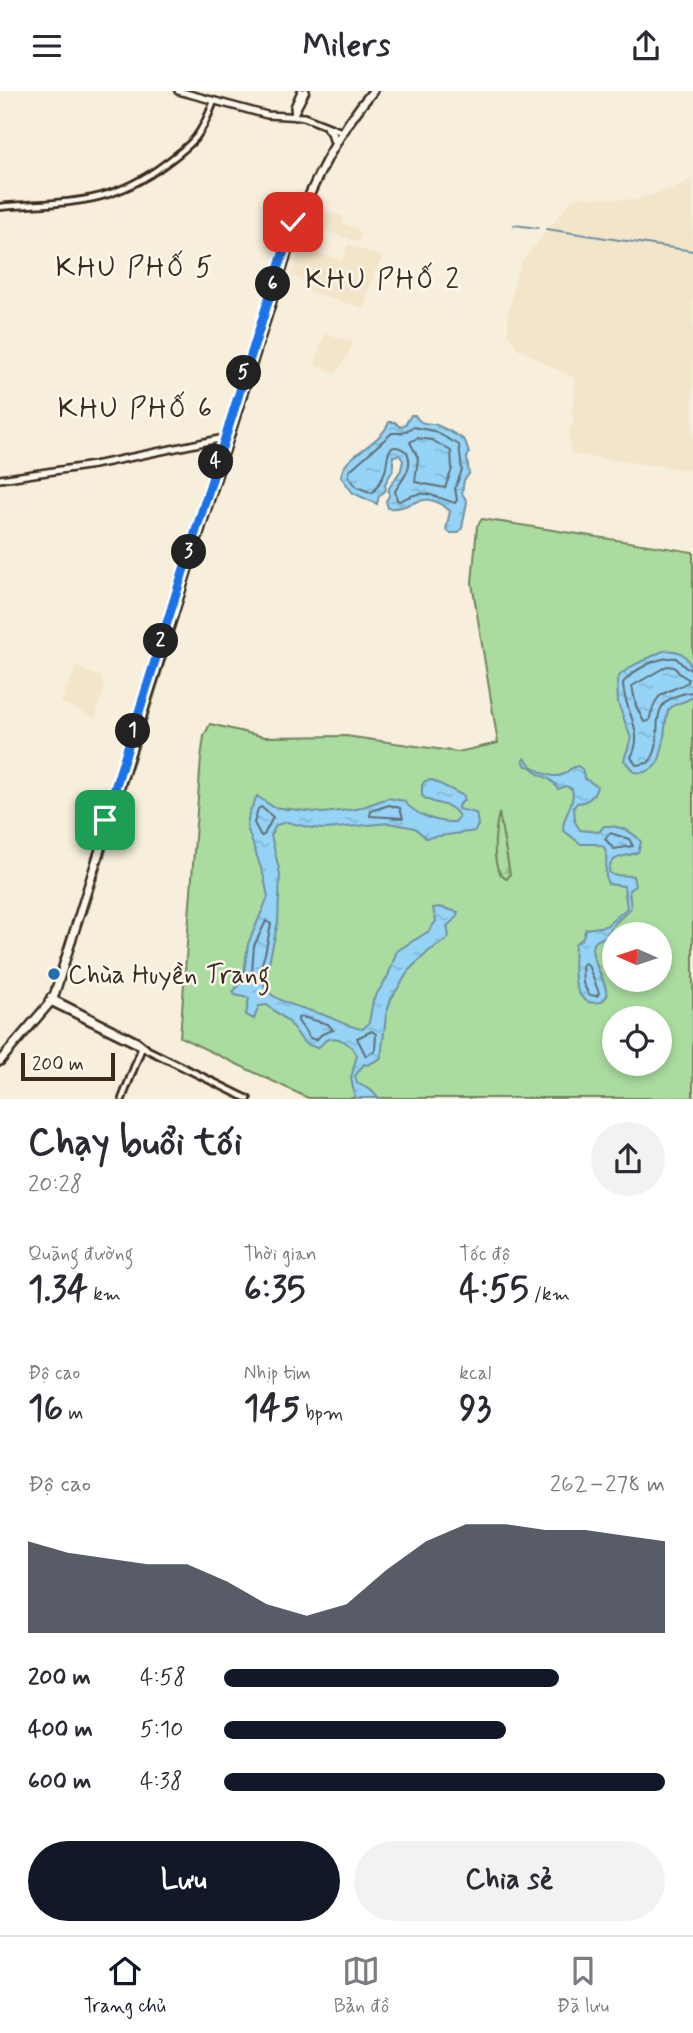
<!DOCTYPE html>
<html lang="vi">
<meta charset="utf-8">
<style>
:root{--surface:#fff;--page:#f2f2f3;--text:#2b2b33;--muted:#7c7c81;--line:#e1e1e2;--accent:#111827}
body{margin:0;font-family:Mynerve,sans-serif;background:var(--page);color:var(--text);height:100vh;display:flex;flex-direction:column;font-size:26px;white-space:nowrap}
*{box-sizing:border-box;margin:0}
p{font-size:23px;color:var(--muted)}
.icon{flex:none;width:38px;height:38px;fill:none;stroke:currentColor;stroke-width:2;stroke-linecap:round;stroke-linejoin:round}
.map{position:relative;height:1008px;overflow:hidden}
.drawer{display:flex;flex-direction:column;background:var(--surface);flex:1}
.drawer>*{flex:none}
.needle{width:46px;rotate:273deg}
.controls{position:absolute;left:602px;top:831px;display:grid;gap:14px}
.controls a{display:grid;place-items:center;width:70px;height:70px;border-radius:50%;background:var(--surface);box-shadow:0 4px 10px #0003;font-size:35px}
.scale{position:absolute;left:21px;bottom:18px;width:94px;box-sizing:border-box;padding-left:7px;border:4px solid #3b2a1e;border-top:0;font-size:19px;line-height:24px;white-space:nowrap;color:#3b2a1e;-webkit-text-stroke:5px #fbf7ec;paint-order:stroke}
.pin{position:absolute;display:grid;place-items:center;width:60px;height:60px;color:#fff;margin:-30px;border-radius:14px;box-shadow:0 4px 10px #0006}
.km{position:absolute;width:35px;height:35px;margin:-18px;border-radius:50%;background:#222;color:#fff;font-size:19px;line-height:35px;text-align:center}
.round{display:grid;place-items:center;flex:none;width:74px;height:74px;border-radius:37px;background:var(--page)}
.head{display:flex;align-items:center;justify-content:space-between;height:119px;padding:0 28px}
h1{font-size:38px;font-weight:800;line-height:52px}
.figures{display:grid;grid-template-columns:repeat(3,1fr);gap:10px;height:119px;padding:7px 28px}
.figures div{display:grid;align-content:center}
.figures b{font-size:35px;font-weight:800}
.figures small{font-size:19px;font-weight:400}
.figures p{font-size:19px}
.chart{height:196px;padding:14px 28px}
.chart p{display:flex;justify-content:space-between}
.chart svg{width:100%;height:126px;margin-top:7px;fill:var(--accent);opacity:.7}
.cta{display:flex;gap:14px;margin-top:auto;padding:14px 28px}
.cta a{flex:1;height:80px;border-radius:42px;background:var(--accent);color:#fff;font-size:28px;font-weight:800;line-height:80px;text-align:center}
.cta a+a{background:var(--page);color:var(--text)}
ul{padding:0 28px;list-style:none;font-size:23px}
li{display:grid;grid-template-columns:112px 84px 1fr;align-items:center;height:52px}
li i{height:18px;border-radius:9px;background:var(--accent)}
header{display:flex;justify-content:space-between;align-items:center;height:91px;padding:0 28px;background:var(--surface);font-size:32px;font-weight:800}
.tab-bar{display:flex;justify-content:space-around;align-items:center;height:98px;border-top:2px solid var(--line);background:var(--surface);font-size:19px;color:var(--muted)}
.tab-bar a{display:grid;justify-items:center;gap:4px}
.tab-bar .selected{color:var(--accent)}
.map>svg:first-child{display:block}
.built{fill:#f3e5c9}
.green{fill:#a9dc9e;stroke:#72835e;stroke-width:2;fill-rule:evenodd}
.forest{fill:url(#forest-firs);stroke:#72835e;stroke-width:2}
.park{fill:url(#park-crowns);stroke:#72835e;stroke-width:2}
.water{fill:url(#water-ripples);stroke:#7190a0;stroke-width:2}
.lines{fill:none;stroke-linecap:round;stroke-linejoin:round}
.shore{stroke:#5f6e74;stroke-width:2}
.stream{stroke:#7190a0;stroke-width:2}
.tertiary-casing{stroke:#3b2a1e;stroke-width:10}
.secondary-casing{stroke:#3b2a1e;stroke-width:10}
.primary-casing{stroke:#3b2a1e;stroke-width:12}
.tertiary{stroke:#fbf7ec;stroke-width:4.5}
.secondary{stroke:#fbf7ec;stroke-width:5}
.primary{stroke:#fbf7ec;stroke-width:7}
.route-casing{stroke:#fff;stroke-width:14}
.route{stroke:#1a73e8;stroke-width:9}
.poi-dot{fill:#1f6fb2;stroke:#fbf7ec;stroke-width:2.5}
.labels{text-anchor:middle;stroke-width:5;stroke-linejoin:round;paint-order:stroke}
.poi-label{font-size:26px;fill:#3b2a1e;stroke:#fbf7ec;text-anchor:start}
.neighbourhood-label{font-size:28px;letter-spacing:2px;fill:#3b2a1e;stroke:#fbf7ec}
</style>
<header><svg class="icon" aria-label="menu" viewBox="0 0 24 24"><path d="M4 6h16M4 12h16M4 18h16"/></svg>Milers<svg class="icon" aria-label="share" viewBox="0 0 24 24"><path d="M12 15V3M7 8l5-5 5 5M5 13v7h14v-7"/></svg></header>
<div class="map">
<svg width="693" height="1008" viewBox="0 0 693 1008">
<defs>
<pattern id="forest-firs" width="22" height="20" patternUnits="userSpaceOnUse" patternTransform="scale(1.75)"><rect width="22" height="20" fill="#a9dc9e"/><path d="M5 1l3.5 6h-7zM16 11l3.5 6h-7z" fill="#92bd88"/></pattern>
<pattern id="park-crowns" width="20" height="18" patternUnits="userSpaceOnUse" patternTransform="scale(1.75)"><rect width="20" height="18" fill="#a9dc9e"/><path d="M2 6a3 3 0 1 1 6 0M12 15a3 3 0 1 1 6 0" fill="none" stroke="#92bd88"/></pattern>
<pattern id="water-ripples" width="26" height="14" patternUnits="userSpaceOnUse" patternTransform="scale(1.75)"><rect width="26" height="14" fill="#95d4f6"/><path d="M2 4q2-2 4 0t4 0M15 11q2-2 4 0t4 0" fill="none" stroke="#81b6d2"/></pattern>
</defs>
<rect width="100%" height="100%" fill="#f7efdc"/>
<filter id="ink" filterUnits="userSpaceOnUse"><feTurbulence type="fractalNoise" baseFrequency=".0143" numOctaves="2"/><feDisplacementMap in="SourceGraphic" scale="14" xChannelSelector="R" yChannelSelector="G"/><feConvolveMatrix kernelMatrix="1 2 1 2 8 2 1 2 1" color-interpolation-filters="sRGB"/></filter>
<g filter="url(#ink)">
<path class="built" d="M693,88V380L570,363V339L574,330L571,322L576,299L573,287L519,258L508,243V224L516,186L522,170L573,108L581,106L634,109L673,98Z
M322,119L344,126L342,132L359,138L358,140L362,142L359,151L315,136Z
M348,153L382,166L374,182L364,218L304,198V190L291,185L300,159L310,162L313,160L342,170Z
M325,242L353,251L347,267L335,282L315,274Z
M76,576L100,586L105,595L95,627L61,611Z"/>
<path class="green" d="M482,428L693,461V1007H308L180,946L201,667L204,645L210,633L265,646L346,645L458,661L498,652L472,492L477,435ZM614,844H660V889H614ZM614,928H660V973H614Z"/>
<path class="forest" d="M499,722L510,783L507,788C489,781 495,738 499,722Z"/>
<path class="park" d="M166,552L170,554L86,823L82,822Z"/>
<path class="water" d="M411,324H415C420,333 424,332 434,333C438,334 463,347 465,350C467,354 467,358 469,362L467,367L469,383L464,389L462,402L467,411L462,437L458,442H450L446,439L450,420C422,395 413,420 388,417L386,410L389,405V397L401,379L403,369L399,364L393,365V379L385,393L386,399L379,405L377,413L353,402L341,386C342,364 381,354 389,331H395L400,336L405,334Z
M663,560C693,556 693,581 693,605C686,613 674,610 668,620C661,643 669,686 634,681L624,669L631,647L618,612L617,589L621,583L634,574Z
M525,667C531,677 551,690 564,683C570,679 571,676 578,675L582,678L585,688L597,695C596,704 587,712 577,712L574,716L575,731L580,739L599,741L604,735C618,734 633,740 641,751L638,761C626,767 609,763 609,781L613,784L633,785L635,795L629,799L631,817L612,835L607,845L596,850L592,856C592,874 606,887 607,905L601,911C569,918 574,873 575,853L582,848L586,838L606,835L627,817L624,795L608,793C602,781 610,768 604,756L596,753H581L563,739C562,725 576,713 572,698L566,695L558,698C549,682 538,688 532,676L526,675L523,669Z
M432,689L464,705V709L458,715V718L476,722L478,734L475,740L426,747L415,737L389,732L325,738L312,737L287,731L276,734L271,744L280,783L278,831L264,894C269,910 306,918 321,923C336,928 347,936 363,938L369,932L373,909L388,885L397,860L429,840L436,830L433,817L439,816L458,821L456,827L447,835L449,844L447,848L429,860L410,878L391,908L386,924L381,967L368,974L364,973L355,985L357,992L371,999L378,1007H355L351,987L357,964C352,954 338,943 326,949C323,951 321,955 317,957L304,952L289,931L267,914L259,915L254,928L246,924L249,907L235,904L233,901L243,889L248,853L268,806L264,786L247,736L249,722L257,705L273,716L323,722L357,718L388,707L404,710C414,723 436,732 455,731L459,726C452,709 434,716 422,705V694L425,690Z"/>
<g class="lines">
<path class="shore" d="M413,336L434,340L459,354L462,379L455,397L457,409L455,412C432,405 424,396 400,410L397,409L395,400C403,387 414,377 407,361C388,348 388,363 386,376C386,381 376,399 372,402L357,396L349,387V380L392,342H402Z
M417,347L432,349L451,360L452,378L445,397L415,391L418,367L410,351Z
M667,575L674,576L680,583L688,588V591C664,605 657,596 649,630L644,631L636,615L632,595Z
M693,578L686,577L676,567C659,565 634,578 623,592C623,619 646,640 631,666L636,674L648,672C671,648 636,608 693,601
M389,714L400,717L403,727L370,725L371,720Z
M261,716L273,726L264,744L261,745L254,732L258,718Z
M610,742L629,748L633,755L614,758L605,748Z
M266,830L271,833L265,863L259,881L255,883L252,880L254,855Z
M585,872L588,874L599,902L597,905L589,904L583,892L582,875Z
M302,926L328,933L333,939L322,943L316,949L310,947L298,930V927Z
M372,940L376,943L375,960L366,965L357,947Z"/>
<path class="stream" d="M514,134L538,137
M546,138L693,160"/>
<g class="tertiary-casing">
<path id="tertiary" d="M0,116C67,110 108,116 165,73C195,51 201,45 214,10
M50,906L137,950L146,957
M48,910L248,1008
M122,1008L142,956"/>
</g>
<g class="secondary-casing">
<path id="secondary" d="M178,0L267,24L304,26L342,41
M295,21L306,0
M295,26L294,16L301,0
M0,388L94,374L224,347"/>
</g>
<g class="primary-casing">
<path id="primary" d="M328,38L332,41L334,49
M0,970L53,908L290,152C310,97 335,44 373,0"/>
</g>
<use href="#tertiary" class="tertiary"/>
<use href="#secondary" class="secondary"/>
<use href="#primary" class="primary"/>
</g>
</g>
<g class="lines" filter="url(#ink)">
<g class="route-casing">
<path id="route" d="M105,729L293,131"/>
</g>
<use href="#route" class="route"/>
</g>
<circle class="poi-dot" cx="54" cy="883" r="7"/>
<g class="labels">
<g class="poi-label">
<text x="68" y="892">Chùa Huyền Trang</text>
</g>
<g class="neighbourhood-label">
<text x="135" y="185">KHU PHỐ 5</text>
<text x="383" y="197">KHU PHỐ 2</text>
<text x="136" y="326">KHU PHỐ 6</text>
</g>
</g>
</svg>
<div class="controls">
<a><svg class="needle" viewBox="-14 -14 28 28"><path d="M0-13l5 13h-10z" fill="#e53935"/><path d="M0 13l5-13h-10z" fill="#7c7c81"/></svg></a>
<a><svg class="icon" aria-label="locate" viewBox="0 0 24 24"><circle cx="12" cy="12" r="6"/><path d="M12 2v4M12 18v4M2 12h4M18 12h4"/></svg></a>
</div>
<div class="scale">200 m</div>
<div class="pin" style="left:105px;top:729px;background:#1e9e55"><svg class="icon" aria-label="arrive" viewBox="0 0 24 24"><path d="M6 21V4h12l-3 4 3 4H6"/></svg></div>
<div class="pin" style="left:293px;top:131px;background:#d93025"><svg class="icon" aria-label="check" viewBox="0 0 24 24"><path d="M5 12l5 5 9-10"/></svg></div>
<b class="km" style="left:133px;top:640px">1</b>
<b class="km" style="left:161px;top:550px">2</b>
<b class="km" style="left:189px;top:461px">3</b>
<b class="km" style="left:216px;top:371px">4</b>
<b class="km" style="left:244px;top:282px">5</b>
<b class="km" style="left:273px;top:193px">6</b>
</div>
<section class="drawer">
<div class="head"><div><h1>Chạy buổi tối</h1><p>20:28</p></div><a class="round"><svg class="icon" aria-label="share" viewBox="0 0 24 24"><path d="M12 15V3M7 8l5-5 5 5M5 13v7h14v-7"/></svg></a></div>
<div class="figures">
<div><p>Quãng đường</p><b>1.34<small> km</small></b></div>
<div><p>Thời gian</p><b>6:35</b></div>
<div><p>Tốc độ</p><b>4:55<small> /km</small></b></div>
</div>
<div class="figures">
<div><p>Độ cao</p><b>16<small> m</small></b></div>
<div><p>Nhịp tim</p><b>145<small> bpm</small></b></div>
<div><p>kcal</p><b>93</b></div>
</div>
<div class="chart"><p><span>Độ cao</span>262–278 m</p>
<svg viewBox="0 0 160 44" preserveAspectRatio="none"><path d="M0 44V12L10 16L20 18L30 20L40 20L50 26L60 34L70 38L80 34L90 22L100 12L110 6L120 6L130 8L140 8L150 10L160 12V44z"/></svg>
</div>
<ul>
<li><b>200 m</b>4:58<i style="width:76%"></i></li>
<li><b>400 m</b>5:10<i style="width:64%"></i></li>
<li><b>600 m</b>4:38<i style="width:100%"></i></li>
</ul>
<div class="cta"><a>Lưu</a><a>Chia sẻ</a></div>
</section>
<nav class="tab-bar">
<a class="selected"><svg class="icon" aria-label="home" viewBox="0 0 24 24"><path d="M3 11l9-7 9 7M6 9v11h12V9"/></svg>Trang chủ</a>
<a><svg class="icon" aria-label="map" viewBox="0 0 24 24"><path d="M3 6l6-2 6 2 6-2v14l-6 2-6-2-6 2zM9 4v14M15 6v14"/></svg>Bản đồ</a>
<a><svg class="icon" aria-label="saved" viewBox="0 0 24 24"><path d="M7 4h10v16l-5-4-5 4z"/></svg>Đã lưu</a>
</nav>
